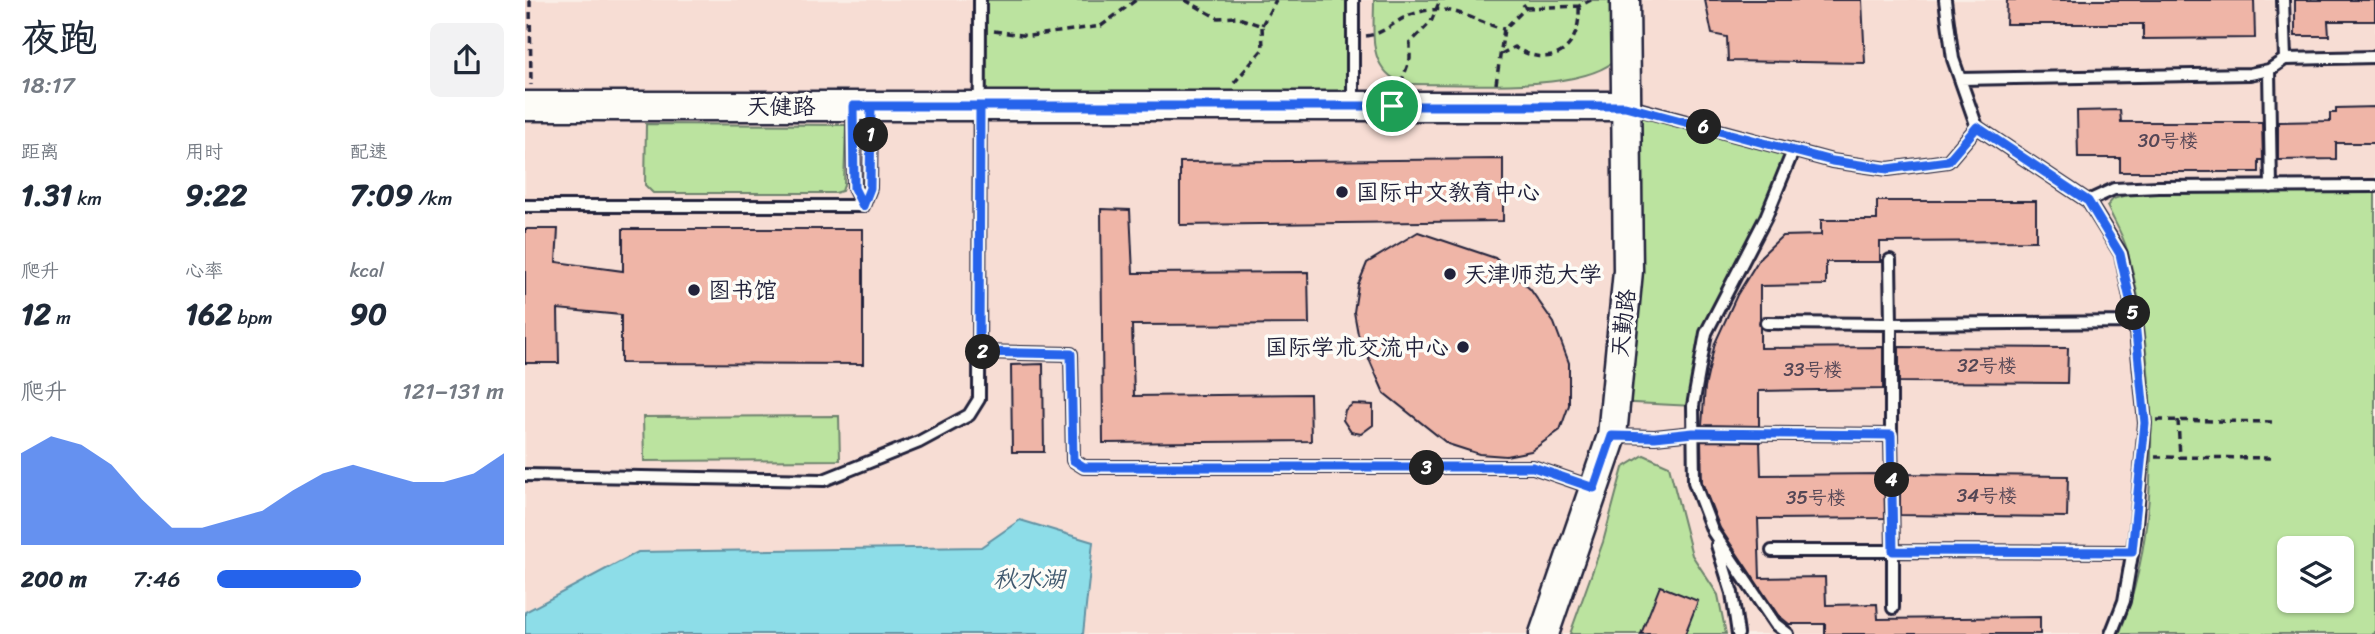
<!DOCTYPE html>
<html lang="zh">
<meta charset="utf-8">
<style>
:root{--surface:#fff;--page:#f2f2f3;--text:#1f2937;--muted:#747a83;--accent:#2563eb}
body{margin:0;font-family:Sriracha,"LXGW WenKai TC",sans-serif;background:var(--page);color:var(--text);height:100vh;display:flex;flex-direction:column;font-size:26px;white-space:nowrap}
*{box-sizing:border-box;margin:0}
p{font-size:23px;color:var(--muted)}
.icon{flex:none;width:38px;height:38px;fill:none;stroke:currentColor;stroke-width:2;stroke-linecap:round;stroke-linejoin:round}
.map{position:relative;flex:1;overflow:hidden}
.panel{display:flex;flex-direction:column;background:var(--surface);width:525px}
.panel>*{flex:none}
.tools{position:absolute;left:1752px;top:536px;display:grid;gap:14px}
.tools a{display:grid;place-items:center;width:77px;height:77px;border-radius:10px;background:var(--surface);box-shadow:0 2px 5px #0004;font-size:35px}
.pin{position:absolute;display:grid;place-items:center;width:60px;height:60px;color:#fff;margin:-30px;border:4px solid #fff;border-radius:50%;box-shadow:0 2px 7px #0007}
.km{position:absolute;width:35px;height:35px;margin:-18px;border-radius:50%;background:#222;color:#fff;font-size:19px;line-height:35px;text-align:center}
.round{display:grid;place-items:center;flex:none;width:74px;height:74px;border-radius:10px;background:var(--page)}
.headline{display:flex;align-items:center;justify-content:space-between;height:119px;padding:0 21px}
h1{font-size:38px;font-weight:800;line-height:52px}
.metrics{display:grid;grid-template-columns:repeat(3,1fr);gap:10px;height:119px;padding:7px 21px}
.metrics div{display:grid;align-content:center}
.metrics b{font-size:30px;font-weight:800}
.metrics small{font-size:19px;font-weight:400}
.metrics p{font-size:19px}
.chart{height:196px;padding:14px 21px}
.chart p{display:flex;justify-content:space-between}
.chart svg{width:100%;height:126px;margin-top:7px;fill:var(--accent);opacity:.7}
ul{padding:0 21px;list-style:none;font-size:23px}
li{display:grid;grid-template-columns:112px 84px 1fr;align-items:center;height:52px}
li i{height:18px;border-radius:9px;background:var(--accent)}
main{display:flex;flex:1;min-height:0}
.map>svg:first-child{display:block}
.built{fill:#f7ddd4;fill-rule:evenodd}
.green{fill:#bbe39f;stroke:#6e826d;stroke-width:2;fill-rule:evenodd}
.water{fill:#8ddde8;stroke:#6292a3;stroke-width:2}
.building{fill:#efb5a7;stroke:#22223b;stroke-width:2}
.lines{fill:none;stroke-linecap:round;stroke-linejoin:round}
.service-casing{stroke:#22223b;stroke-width:16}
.tertiary-casing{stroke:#22223b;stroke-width:33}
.path{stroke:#22223b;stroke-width:3.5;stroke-dasharray:7 5;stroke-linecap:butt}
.service{stroke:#fdfcf7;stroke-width:10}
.tertiary{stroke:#fdfcf7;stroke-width:28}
.route-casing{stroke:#fff;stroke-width:14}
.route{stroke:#2563eb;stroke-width:9}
.poi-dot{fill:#22223b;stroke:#fdfcf7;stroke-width:2.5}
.labels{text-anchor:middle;stroke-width:7;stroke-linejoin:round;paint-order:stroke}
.number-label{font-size:19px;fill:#554756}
.street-label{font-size:23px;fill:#22223b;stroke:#fdfcf7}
.poi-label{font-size:23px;fill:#22223b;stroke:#fdfcf7;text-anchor:start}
.water-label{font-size:24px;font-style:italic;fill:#425a6f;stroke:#fdfcf7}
</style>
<main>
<section class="panel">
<div class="headline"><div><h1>夜跑</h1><p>18:17</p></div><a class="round"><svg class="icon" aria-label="share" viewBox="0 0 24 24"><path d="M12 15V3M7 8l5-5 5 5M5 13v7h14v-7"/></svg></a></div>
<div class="metrics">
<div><p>距离</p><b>1.31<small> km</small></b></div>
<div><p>用时</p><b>9:22</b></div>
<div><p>配速</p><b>7:09<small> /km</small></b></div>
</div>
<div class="metrics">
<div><p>爬升</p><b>12<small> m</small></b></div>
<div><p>心率</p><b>162<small> bpm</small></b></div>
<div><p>kcal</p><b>90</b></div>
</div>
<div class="chart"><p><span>爬升</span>121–131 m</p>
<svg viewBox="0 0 160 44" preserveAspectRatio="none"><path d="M0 44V12L10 6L20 9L30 16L40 28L50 38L60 38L70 35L80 32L90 25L100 19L110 16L120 19L130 22L140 22L150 19L160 12V44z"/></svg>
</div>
<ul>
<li><b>200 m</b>7:46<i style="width:50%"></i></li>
</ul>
</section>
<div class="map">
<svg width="1850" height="634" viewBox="0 0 1850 634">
<rect width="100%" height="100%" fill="#faeee7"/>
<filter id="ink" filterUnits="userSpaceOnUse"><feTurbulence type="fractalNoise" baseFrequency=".0143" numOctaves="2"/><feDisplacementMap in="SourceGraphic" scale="14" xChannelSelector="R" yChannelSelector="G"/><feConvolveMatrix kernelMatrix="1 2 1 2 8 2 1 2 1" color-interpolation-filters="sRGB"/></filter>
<g filter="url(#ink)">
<path class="built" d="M0,0H1850V634H0ZM1764,548H1816V600H1764Z"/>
<path class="green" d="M455,0H828V106H455Z
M849,0H1089L1088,62C1050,93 931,83 879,84C842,69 849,35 849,0Z
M1100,106L1268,151L1181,333L1168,406L1090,402Z
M121,124L321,125L319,185L317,191L310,193H128L120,185Z
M1850,192V634H1594C1638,528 1633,360 1602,250C1598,235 1589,221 1582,206L1588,199L1608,193ZM1764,548H1816V600H1764Z
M314,416L315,460L119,461L118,417Z
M1119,455L1144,466L1167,555L1193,595L1201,634H1045L1078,542L1098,468Z"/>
<path class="water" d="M495,520L568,542L558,634H0V612L113,552L456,547Z"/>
<path class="building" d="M1180,0H1337L1340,63L1203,61L1202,37L1187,34Z
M1482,0H1729L1730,38L1618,39V24H1481Z
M1770,0H1850V21H1803L1804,36H1770Z
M1850,107V143H1811V159L1753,160V122L1805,121V113H1811V108Z
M1595,110L1596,122H1737L1738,160H1734V172H1595V158H1553L1552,111Z
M978,159V221L655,225V162Z
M1352,201H1511V241L1355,242V262H1301V285L1235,286V348L1358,347V389L1234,391V426L1177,425L1180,387L1190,343L1212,295L1236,256L1257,236L1296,235V220H1352Z
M576,209L605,210L608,273L783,272L784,324L607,325L609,396L785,394L786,441L578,443Z
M0,229H33L31,262L98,271V229H338V364L96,363V315L33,309L34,363H0Z
M893,232L970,258L1005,289L1029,323L1044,363V405L1035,430L1006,451L981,456L954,454L923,444L859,393L833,334L829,312L833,285L842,263Z
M1374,347L1543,348L1542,383L1374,382Z
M518,364L519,452H487L486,365Z
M828,404L848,405V425L836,434L826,432L818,420L820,410Z
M1176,441L1235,442L1236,475L1359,474L1360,518L1233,519L1235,578L1300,577L1301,605L1352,604L1353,619L1515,617V634H1300V624H1264L1253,615L1195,528L1177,482Z
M1375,474L1543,476L1542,517L1375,515Z
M1135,586L1173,601L1160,634H1116Z"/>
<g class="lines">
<g class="service-casing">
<path id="service" d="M828,0V106
M1420,0L1428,59L1452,127L1563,201L1596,254L1610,322L1620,423L1610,537L1599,601L1586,634
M1758,0L1760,59L1850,57
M1744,70L1746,187
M1435,79L1725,74L1744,70L1760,59
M328,106L329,188L338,206
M1102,106L1307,161L1363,169L1423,161L1452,127
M1563,201L1589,189L1634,187L1850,186
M0,206H338L345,188L346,107
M1241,323L1366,324L1365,260
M454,352L546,354L548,460L559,467H1008L1069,488
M1366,435L1368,551L1607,552
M1090,436L1130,437L1168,433L1366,435V324L1610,322
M0,475L299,480L394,442L444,415L454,399L455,0
M1192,545L1207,593L1213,634
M1247,551H1368V608
M1263,634L1250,624L1188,532L1169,482L1168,406L1181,333L1241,217L1268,151"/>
</g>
<g class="tertiary-casing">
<path id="tertiary" d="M0,106H1100
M1019,634L1087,436L1103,271L1100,0"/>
</g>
<path class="path" d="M5,0L6,85
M660,0L693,18L711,17L737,26L738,49L709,83
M1001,8L1054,6L1066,0
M737,25L751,0
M469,31L504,36L576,26L611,0
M841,36C859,34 868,22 885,15C925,0 943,20 979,29
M976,54L989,47C1028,71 1056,49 1054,6
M876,83L885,59V43L906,22L915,0
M971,84L979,29L1001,8L995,0
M1632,420L1749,422
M1653,420L1655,458
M1630,457L1749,458"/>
<use href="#service" class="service"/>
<use href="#tertiary" class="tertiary"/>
</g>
</g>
<g class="lines" filter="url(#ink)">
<g class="route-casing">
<path id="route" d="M867,106C693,106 520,106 346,106L345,188L338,206L329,188L328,106C370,106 413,106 455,106L454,352L546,354L548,460L559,467H1008L1069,488L1087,436L1130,437L1168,433L1366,435L1368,551L1607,552L1620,423L1610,322L1595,254L1563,201L1452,127L1423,161L1363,169L1307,161L1100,106H867"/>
</g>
<use href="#route" class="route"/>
</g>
<g class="poi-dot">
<circle cx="817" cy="192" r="7"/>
<circle cx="925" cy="274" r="7"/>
<circle cx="169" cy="290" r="7"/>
<circle cx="938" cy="347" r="7"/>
</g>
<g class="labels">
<g class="number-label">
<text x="1643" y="147">30号楼</text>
<text x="1462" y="372">32号楼</text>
<text x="1288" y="376">33号楼</text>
<text x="1462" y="502">34号楼</text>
<text x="1291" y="504">35号楼</text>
</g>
<g class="street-label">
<text x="256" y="114">天健路</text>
<text transform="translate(1098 323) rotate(-84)" y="8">天勤路</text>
</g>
<g class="poi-label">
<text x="831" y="200">国际中文教育中心</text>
<text x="939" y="282">天津师范大学</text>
<text x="183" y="298">图书馆</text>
<text x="924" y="355" text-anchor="end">国际学术交流中心</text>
</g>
<g class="water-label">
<text x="504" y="587">秋水湖</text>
</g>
</g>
</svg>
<div class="tools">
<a><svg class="icon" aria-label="layers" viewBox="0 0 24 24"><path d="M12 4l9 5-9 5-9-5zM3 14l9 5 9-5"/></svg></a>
</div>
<div class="pin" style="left:867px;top:106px;background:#1e9e55"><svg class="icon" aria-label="arrive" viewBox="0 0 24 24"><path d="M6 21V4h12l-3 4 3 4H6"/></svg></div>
<b class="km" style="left:346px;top:135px">1</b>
<b class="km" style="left:458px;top:352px">2</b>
<b class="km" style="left:902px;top:468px">3</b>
<b class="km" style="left:1367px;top:480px">4</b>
<b class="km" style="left:1608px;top:313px">5</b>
<b class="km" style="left:1179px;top:127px">6</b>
</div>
</main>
